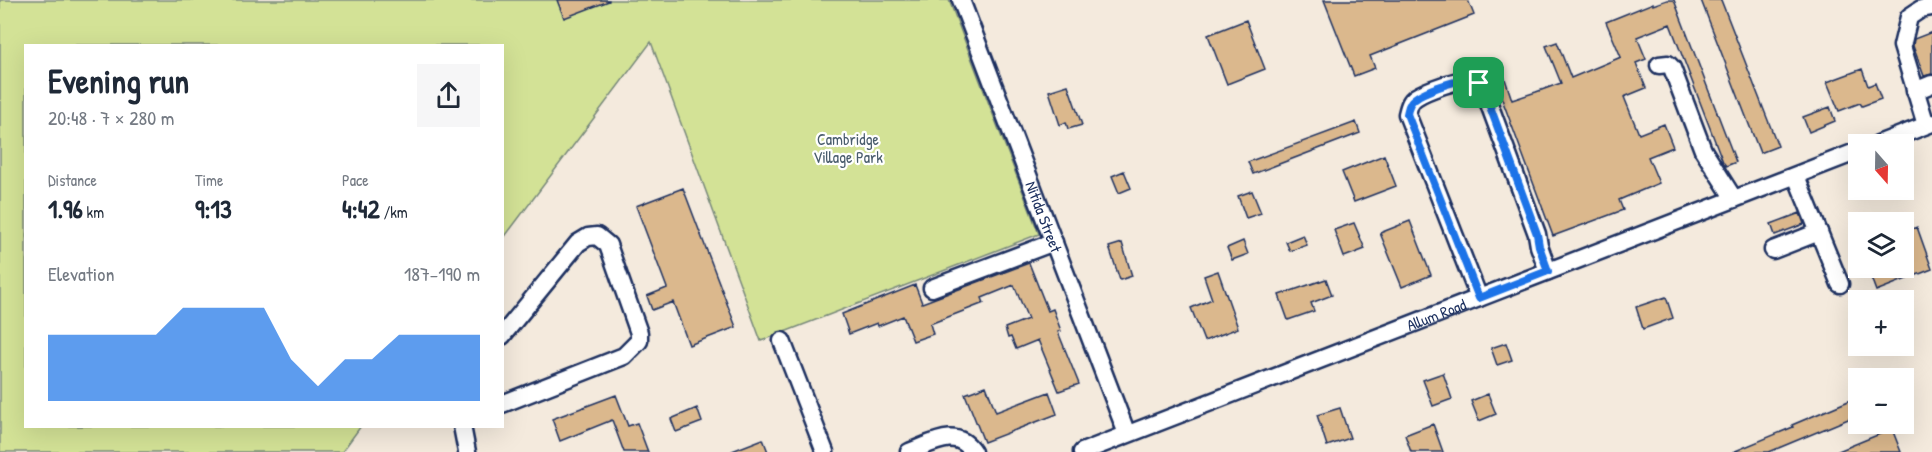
<!DOCTYPE html>
<meta charset="utf-8">
<style>
:root{--surface:#fff;--page:#f6f6f7;--text:#1f2937;--muted:#747a83;--accent:#1a73e8}
body{margin:0;font-family:"Patrick Hand",sans-serif;background:var(--page);color:var(--text);height:100vh;display:flex;flex-direction:column;font-size:22px;white-space:nowrap}
*{box-sizing:border-box;margin:0}
p{font-size:20px;color:var(--muted)}
.icon{flex:none;width:33px;height:33px;fill:none;stroke:currentColor;stroke-width:2;stroke-linecap:round;stroke-linejoin:round}
.map{position:relative;flex:1;overflow:hidden}
.sheet{position:absolute;left:24px;top:44px;width:480px;height:384px;display:flex;flex-direction:column;background:var(--surface);border-radius:0px;box-shadow:0 6px 24px #0002}
.sheet>*{flex:none}
.needle{width:39px;rotate:160deg}
.fabs{position:absolute;left:1848px;top:134px;display:grid;gap:12px}
.fabs a{display:grid;place-items:center;width:66px;height:66px;border-radius:0px;background:var(--surface);box-shadow:0 6px 24px #0002;font-size:30px}
.pin{position:absolute;display:grid;place-items:center;width:51px;height:51px;color:#fff;margin:-26px;border-radius:12px;box-shadow:0 3px 9px #0006}
.round{display:grid;place-items:center;flex:none;width:63px;height:63px;border-radius:0px;background:var(--page)}
.summary{display:flex;align-items:center;justify-content:space-between;height:102px;padding:0 24px}
h1{font-size:33px;font-weight:700;line-height:45px}
.metrics{display:grid;grid-template-columns:repeat(3,1fr);gap:9px;height:102px;padding:6px 24px}
.metrics div{display:grid;align-content:center}
.metrics b{font-size:26px;font-weight:700}
.metrics small{font-size:16px;font-weight:400}
.metrics p{font-size:16px}
.chart{height:168px;padding:12px 24px}
.chart p{display:flex;justify-content:space-between}
.chart svg{width:100%;height:108px;margin-top:6px;fill:var(--accent);opacity:.7}
.map>svg:first-child{display:block}
.green{fill:#d3e296;stroke:#77887a;stroke-width:1.5}
.building{fill:#dbb88d;stroke:#1b2f5e;stroke-width:1.5}
.lines{fill:none;stroke-linecap:round;stroke-linejoin:round}
.minor-casing{stroke:#1b2f5e;stroke-width:21}
.minor{stroke:#fff;stroke-width:16}
.route-casing{stroke:#fff;stroke-width:12}
.route{stroke:#1a73e8;stroke-width:8}
.labels{text-anchor:middle;stroke-width:4.5;stroke-linejoin:round;paint-order:stroke}
.park-label{font-size:16px;fill:#495c6c;stroke:#fff}
.street-label{font-size:16px;fill:#1b2f5e;stroke:#fff}
</style>
<div class="map">
<svg width="1932" height="452" viewBox="0 0 1932 452">
<rect width="100%" height="100%" fill="#f4eadd"/>
<filter id="ink" filterUnits="userSpaceOnUse"><feTurbulence type="fractalNoise" baseFrequency=".0167" numOctaves="2"/><feDisplacementMap in="SourceGraphic" scale="12" xChannelSelector="R" yChannelSelector="G"/><feConvolveMatrix kernelMatrix="1 2 1 2 8 2 1 2 1" color-interpolation-filters="sRGB"/></filter>
<g filter="url(#ink)">
<path class="green" d="M0,0H949L1039,234L761,341L651,42L503,239L502,45H26V426H361L342,452H0Z"/>
<path class="building" d="M557,0H609V1L564,18Z
M1324,0H1468L1474,15L1370,56L1375,68L1354,76Z
M1667,0H1674L1736,162L1726,166L1723,162L1670,24L1637,37L1646,59L1636,63L1646,88L1624,97L1639,134L1664,124L1673,147L1648,157L1659,183L1619,200L1623,210L1553,236L1490,67L1500,64L1512,100L1536,92L1561,83L1546,46L1557,42L1571,78L1621,57L1606,22L1653,3V5Z
M1701,0H1721L1778,146L1760,153Z
M1246,20L1265,69L1227,84L1208,35Z
M1932,32V74L1924,76L1913,46L1914,39Z
M1862,69L1868,86L1875,83L1881,99L1862,106L1860,103L1839,111L1827,82Z
M1068,85L1082,125L1068,129L1066,122L1060,125L1049,91Z
M1830,107L1835,121L1809,132L1803,117Z
M1356,122L1360,133L1253,174L1248,162Z
M1384,155L1396,186L1354,202L1342,172Z
M1124,171L1131,188L1119,193L1112,176Z
M683,188L736,327L689,345L673,302L652,310L647,296L667,288L636,206Z
M1252,191L1261,213L1246,218L1238,196Z
M1800,213L1804,224L1775,235L1771,224Z
M1410,221L1431,275L1402,287L1380,233Z
M1354,223L1365,249L1344,257L1334,230Z
M1917,227L1932,269L1876,291L1867,267H1904V232Z
M1303,235L1307,245L1290,251L1286,242Z
M1243,241L1248,254L1232,260L1227,248Z
M1122,243L1132,276L1120,280L1109,247Z
M1029,263L1048,311L1053,309L1061,331L1058,332L1079,384L1059,391L1038,340L1016,349L1011,337L1008,338L1005,328L1028,319L1014,285L982,298L984,303L930,324L933,334L913,341L903,316L878,326L877,323L849,334L842,314L915,285L922,303Z
M1218,271L1238,328L1204,341L1191,308L1212,299L1204,276Z
M1326,279L1332,295L1311,303L1314,311L1288,320L1279,295Z
M1666,297L1673,318L1643,329L1636,307Z
M1506,343L1512,360L1497,365L1491,348Z
M1443,373L1452,399L1433,406L1423,380Z
M986,386L996,412L1049,392L1057,414L984,442L965,394Z
M1488,394L1496,414L1479,421L1471,401Z
M616,395L628,426L637,423L648,452H624L612,420L560,441L552,419Z
M1858,397V415L1769,452H1733L1793,427L1792,425Z
M697,408L702,422L676,432L671,419Z
M1340,408L1350,438L1327,446L1317,415Z
M1433,424L1443,452H1411L1405,435Z
M1892,429L1901,452H1836Z
M763,439L768,452H732V451Z"/>
<g class="lines">
<g class="minor-casing">
<g id="minor">
<path id="s1" d="M961,0L1127,434"/>
<path d="M1659,65L1668,64L1672,68L1703,150L1734,199"/>
<path d="M1915,91L1932,84"/>
<path d="M1926,125L1902,46L1909,17L1921,9L1932,7"/>
<path d="M1878,144L1932,123"/>
<path d="M1796,176L1840,284"/>
<path d="M1773,250L1819,232"/>
<path d="M932,288L1054,242"/>
<path d="M1479,298L1407,114C1409,106 1410,101 1416,97C1425,91 1462,77 1472,80C1479,82 1481,87 1485,93L1537,234L1539,246L1548,271"/>
<path d="M502,336L578,243L588,237L597,236L608,245L639,333V341L624,356L502,404"/>
<path d="M782,341L825,452"/>
<path d="M462,426L467,452"/>
<path d="M909,452C931,444 957,426 973,452"/>
<path id="s2" d="M1082,452L1858,151"/>
</g>
</g>
<use href="#minor" class="minor"/>
</g>
</g>
<g class="lines" filter="url(#ink)">
<g class="route-casing">
<path id="route" d="M1470,79L1479,83L1485,93L1537,234L1539,246L1548,271L1479,298L1407,114C1408,110 1408,107 1410,104C1415,92 1458,80 1470,79Z"/>
</g>
<use href="#route" class="route"/>
</g>
<g class="labels">
<g class="park-label">
<text x="848" y="145">Cambridge<tspan x="848" dy="18">Village Park</tspan></text>
</g>
<g class="street-label">
<text dy="6" stroke="none"><textPath href="#s1" startOffset="232">Nitida Street</textPath></text>
<text dy="6" stroke="none"><textPath href="#s2" startOffset="380">Allum Road</textPath></text>
</g>
</g>
</svg>
<div class="fabs">
<a><svg class="needle" viewBox="-14 -14 28 28"><path d="M0-13l5 13h-10z" fill="#e53935"/><path d="M0 13l5-13h-10z" fill="#747a83"/></svg></a>
<a><svg class="icon" aria-label="layers" viewBox="0 0 24 24"><path d="M12 4l9 5-9 5-9-5zM3 14l9 5 9-5"/></svg></a>
<a>+</a>
<a>−</a>
</div>
<div class="pin" style="left:1479px;top:83px;background:#1e9e55"><svg class="icon" aria-label="arrive" viewBox="0 0 24 24"><path d="M6 21V4h12l-3 4 3 4H6"/></svg></div>
<section class="sheet">
<div class="summary"><div><h1>Evening run</h1><p>20:48 · 7 × 280 m</p></div><a class="round"><svg class="icon" aria-label="share" viewBox="0 0 24 24"><path d="M12 15V3M7 8l5-5 5 5M5 13v7h14v-7"/></svg></a></div>
<div class="metrics">
<div><p>Distance</p><b>1.96<small> km</small></b></div>
<div><p>Time</p><b>9:13</b></div>
<div><p>Pace</p><b>4:42<small> /km</small></b></div>
</div>
<div class="chart"><p><span>Elevation</span>187–190 m</p>
<svg viewBox="0 0 160 44" preserveAspectRatio="none"><path d="M0 44V17L10 17L20 17L30 17L40 17L50 6L60 6L70 6L80 6L90 27L100 38L110 27L120 27L130 17L140 17L150 17L160 17V44z"/></svg>
</div>
</section>
</div>
